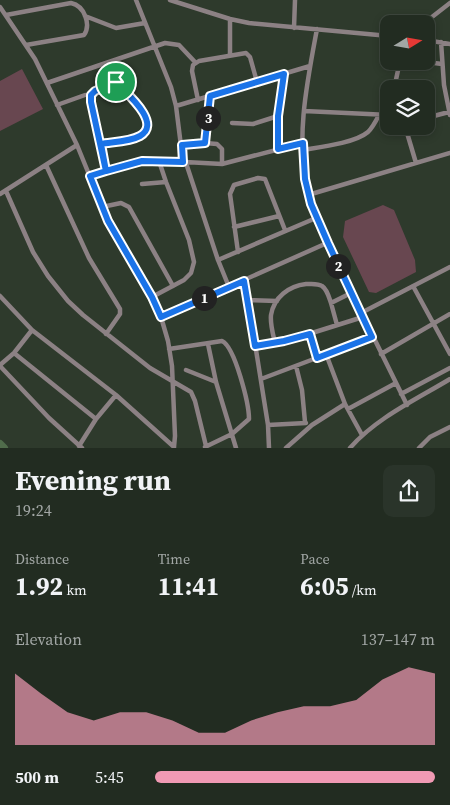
<!DOCTYPE html>
<meta charset="utf-8">
<style>
:root{--surface:#222c21;--page:#2a342a;--text:#f1f3f6;--muted:#a2a7a5;--line:#3f483f;--accent:#f19ab4}
body{margin:0;font-family:"Source Serif 4",serif;background:var(--page);color:var(--text);height:100vh;display:flex;flex-direction:column;font-size:19px;white-space:nowrap}
*{box-sizing:border-box;margin:0}
p{font-size:16px;color:var(--muted)}
.icon{flex:none;width:28px;height:28px;fill:none;stroke:currentColor;stroke-width:2;stroke-linecap:round;stroke-linejoin:round}
.map{position:relative;height:448px;overflow:hidden}
.sheet{display:flex;flex-direction:column;background:var(--surface);flex:1}
.sheet>*{flex:none}
.needle{width:32px;rotate:79deg}
.tools{position:absolute;left:380px;top:15px;display:grid;gap:10px}
.tools a{display:grid;place-items:center;width:55px;height:55px;border-radius:10px;background:var(--surface);box-shadow:0 2px 8px #0003,0 0 0 1px var(--line);font-size:25px}
.pin{position:absolute;display:grid;place-items:center;width:42px;height:42px;color:#fff;margin:-21px;border:2px solid #fff;border-radius:50%;box-shadow:0 1px 5px #0007}
.km{position:absolute;width:25px;height:25px;margin:-12px;border-radius:50%;background:#222;color:#fff;font-size:14px;line-height:25px;text-align:center}
.round{display:grid;place-items:center;flex:none;width:52px;height:52px;border-radius:10px;background:var(--page)}
.headline{display:flex;align-items:center;justify-content:space-between;height:85px;padding:0 15px}
h1{font-size:28px;font-weight:700;line-height:38px}
.stats{display:grid;grid-template-columns:repeat(3,1fr);gap:8px;height:85px;padding:5px 15px}
.stats div{display:grid;align-content:center}
.stats b{font-size:25px;font-weight:700}
.stats small{font-size:14px;font-weight:400}
.stats p{font-size:14px}
.chart{height:140px;padding:10px 15px}
.chart p{display:flex;justify-content:space-between}
.chart svg{width:100%;height:90px;margin-top:5px;fill:var(--accent);opacity:.7}
ul{padding:0 15px;list-style:none;font-size:16px}
li{display:grid;grid-template-columns:80px 60px 1fr;align-items:center;height:38px}
li i{height:12px;border-radius:6px;background:var(--accent)}
.map>svg:first-child{display:block}
.green{fill:#684750}
.lines{fill:none;stroke-linecap:round;stroke-linejoin:round}
.river{stroke:#506c4b;stroke-width:8}
.minor{stroke:#8c8184;stroke-width:4.5}
.route-casing{stroke:#fff;stroke-width:10}
.route{stroke:#1a73e8;stroke-width:6}
</style>
<div class="map">
<svg width="450" height="448" viewBox="0 0 450 448">
<rect width="100%" height="100%" fill="#2e3a2c"/>
<path class="green" d="M22,69L43,109L0,131V81Z
M383,205L394,210L415,260L416,272L376,293L369,292L343,237L345,221Z"/>
<g class="lines">
<path class="river" d="M0,444L4,448"/>
<path class="minor" d="M136,0L171,87L176,106L183,162
M170,0L230,19L249,23L389,36
M0,7L35,59L77,145L108,221L152,297L161,317L168,341L172,366L175,436L174,447
M6,15L71,3C85,6 91,25 84,35L26,45
M85,16L116,28L145,23
M230,19V54
M423,24L450,3
M294,28L295,0
M317,29C307,82 295,140 308,193C312,210 320,227 327,243L407,405
M426,40L450,44
M441,42L444,85L450,115
M419,61L442,64
M47,83L165,43L179,45L195,62
M394,89L400,61
M198,100L192,71L193,65L199,61L246,53L250,57L257,82
M57,105L85,95
M176,106L310,66
M304,111L389,115
M426,118L449,112
M232,123L253,124L278,116
M405,126L416,163
M205,143L210,96
M101,144L139,136C164,119 123,95 116,81C113,76 112,68 110,62
M182,145L205,143L217,144L222,149V164
M278,149V116L284,74
M303,150C321,147 355,143 368,132C373,127 376,121 379,115
M186,163L218,260L229,287
M46,165L89,258L120,309V314L106,334
M106,171L91,97L95,91L116,82
M90,176L136,162L148,160L222,164L303,143
M142,184L166,182
M6,191L33,252L48,276L68,301L83,315L150,368L191,392L195,401L206,446
M0,194L77,145
M308,195L450,153
M102,207L121,203L129,207L173,286
M234,227L279,216
M238,252L230,194L234,185L258,178L265,179L285,230
M218,260L316,218
M245,281L268,425L269,448
M413,286L450,354
M0,296L32,330L116,395L174,447
M152,297L184,280L191,273L194,262L189,240L166,182L159,161
M249,300L277,301
M331,303L337,325
M361,313L450,267
M161,317L327,243
M310,334L317,357
M275,343C273,334 270,324 271,315C274,297 289,286 306,284C311,284 318,283 322,286C327,289 329,297 331,303L351,293
M208,344L216,382L236,448
M255,346L296,338L363,317
M169,349L222,341C235,347 249,404 249,419L232,434L205,447
M14,353L96,419
M326,354L345,404L362,435
M381,354L450,314
M0,365L14,353L32,330
M0,366L49,418L82,448
M296,366L302,390L305,422
M186,370L216,382
M261,379L372,337
M401,394L450,368
M348,409L396,383
M268,425L306,423
M79,446L96,419L116,395
M286,448L312,425L345,404
M350,448C376,418 417,399 450,379
M419,448L430,437L450,427"/>
</g>
<g class="lines">
<g class="route-casing">
<path id="route" d="M116,82L95,91L91,95V102L106,171L90,176L108,221L152,297L161,317L244,281L255,346L284,341L310,334L317,358L372,337L328,243L311,204L305,179L303,143L278,149V116L284,74L210,96L205,143L182,145L183,162L142,161L106,171L101,144C112,142 129,142 140,136C163,123 125,92 116,82"/>
</g>
<use href="#route" class="route"/>
</g>
</svg>
<div class="tools">
<a><svg class="needle" viewBox="-14 -14 28 28"><path d="M0-13l5 13h-10z" fill="#e53935"/><path d="M0 13l5-13h-10z" fill="#a2a7a5"/></svg></a>
<a><svg class="icon" aria-label="layers" viewBox="0 0 24 24"><path d="M12 4l9 5-9 5-9-5zM3 14l9 5 9-5"/></svg></a>
</div>
<div class="pin" style="left:116px;top:82px;background:#1e9e55"><svg class="icon" aria-label="arrive" viewBox="0 0 24 24"><path d="M6 21V4h12l-3 4 3 4H6"/></svg></div>
<b class="km" style="left:204px;top:298px">1</b>
<b class="km" style="left:338px;top:266px">2</b>
<b class="km" style="left:208px;top:118px">3</b>
</div>
<section class="sheet">
<div class="headline"><div><h1>Evening run</h1><p>19:24</p></div><a class="round"><svg class="icon" aria-label="share" viewBox="0 0 24 24"><path d="M12 15V3M7 8l5-5 5 5M5 13v7h14v-7"/></svg></a></div>
<div class="stats">
<div><p>Distance</p><b>1.92<small> km</small></b></div>
<div><p>Time</p><b>11:41</b></div>
<div><p>Pace</p><b>6:05<small> /km</small></b></div>
</div>
<div class="chart"><p><span>Elevation</span>137–147 m</p>
<svg viewBox="0 0 160 44" preserveAspectRatio="none"><path d="M0 44V9L10 19L20 28L30 32L40 28L50 28L60 32L70 38L80 38L90 32L100 28L110 25L120 25L130 22L140 12L150 6L160 9V44z"/></svg>
</div>
<ul>
<li><b>500 m</b>5:45<i style="width:100%"></i></li>
</ul>
</section>
